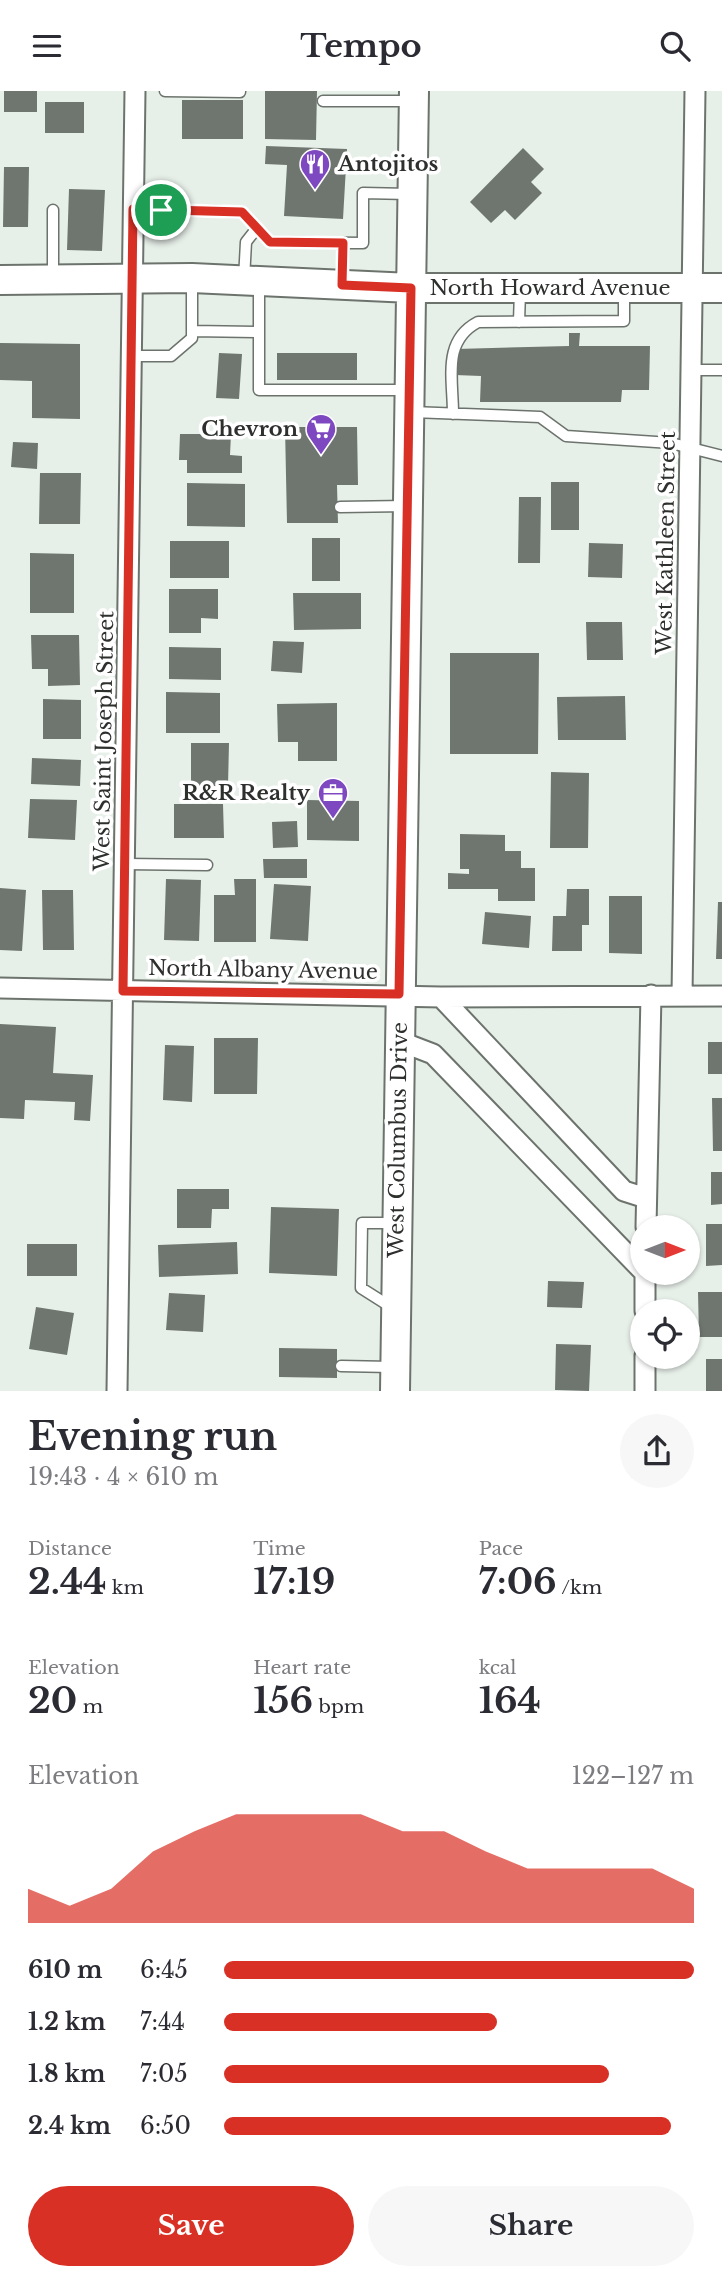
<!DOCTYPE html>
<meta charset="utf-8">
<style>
:root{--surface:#fff;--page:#f7f7f7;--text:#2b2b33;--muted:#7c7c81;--accent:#d93025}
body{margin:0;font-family:"Libre Baskerville",serif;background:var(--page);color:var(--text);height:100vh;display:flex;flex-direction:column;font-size:26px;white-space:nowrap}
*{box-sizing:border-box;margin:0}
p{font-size:23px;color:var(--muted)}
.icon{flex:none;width:38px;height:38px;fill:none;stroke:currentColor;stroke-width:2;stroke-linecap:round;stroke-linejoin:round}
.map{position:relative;height:1300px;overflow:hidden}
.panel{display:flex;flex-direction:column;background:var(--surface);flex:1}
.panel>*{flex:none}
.needle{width:46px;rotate:90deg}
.buttons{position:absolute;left:630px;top:1124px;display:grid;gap:14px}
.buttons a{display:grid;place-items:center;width:70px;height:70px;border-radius:50%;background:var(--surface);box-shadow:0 2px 5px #0004;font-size:35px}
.pin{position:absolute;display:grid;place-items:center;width:60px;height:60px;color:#fff;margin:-30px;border:4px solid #fff;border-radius:50%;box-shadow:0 2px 7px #0007}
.round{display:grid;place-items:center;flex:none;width:74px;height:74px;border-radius:37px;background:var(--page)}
.overview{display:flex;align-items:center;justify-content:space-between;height:119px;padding:0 28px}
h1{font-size:38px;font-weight:700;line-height:52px}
.metrics{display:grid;grid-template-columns:repeat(3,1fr);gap:10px;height:119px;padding:7px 28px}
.metrics div{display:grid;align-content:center}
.metrics b{font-size:35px;font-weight:700}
.metrics small{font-size:19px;font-weight:400}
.metrics p{font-size:19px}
.chart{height:196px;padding:14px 28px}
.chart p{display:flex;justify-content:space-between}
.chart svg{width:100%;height:126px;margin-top:7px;fill:var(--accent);opacity:.7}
.button{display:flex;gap:14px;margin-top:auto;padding:14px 28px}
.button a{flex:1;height:80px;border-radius:42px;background:var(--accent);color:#fff;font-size:28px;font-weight:700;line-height:80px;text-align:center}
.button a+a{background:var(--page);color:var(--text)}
ul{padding:0 28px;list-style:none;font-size:23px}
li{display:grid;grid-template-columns:112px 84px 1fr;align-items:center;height:52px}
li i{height:18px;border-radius:9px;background:var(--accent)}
header{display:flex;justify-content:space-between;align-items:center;height:91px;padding:0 28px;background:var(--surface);font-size:32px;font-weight:700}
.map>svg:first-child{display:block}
.building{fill:#6f7670}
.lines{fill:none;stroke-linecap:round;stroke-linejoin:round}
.service-casing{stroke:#6c736d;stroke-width:13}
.minor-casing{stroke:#6c736d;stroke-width:23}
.secondary-casing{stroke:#6c736d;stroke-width:32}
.service{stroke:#fff;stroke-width:10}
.minor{stroke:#fff;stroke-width:19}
.secondary{stroke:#fff;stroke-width:28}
.route-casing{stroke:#fff;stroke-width:14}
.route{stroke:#d93025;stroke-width:9}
.labels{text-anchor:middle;stroke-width:7;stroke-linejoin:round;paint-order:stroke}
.poi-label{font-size:21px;font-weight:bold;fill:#2d302d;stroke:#fff;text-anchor:end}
.street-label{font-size:21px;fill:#2d302d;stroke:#fff}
</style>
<header><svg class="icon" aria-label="menu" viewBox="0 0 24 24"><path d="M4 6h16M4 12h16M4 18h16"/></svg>Tempo<svg class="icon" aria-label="search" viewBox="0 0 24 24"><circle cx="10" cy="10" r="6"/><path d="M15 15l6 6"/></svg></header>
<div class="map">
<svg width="722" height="1300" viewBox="0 0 722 1300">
<rect width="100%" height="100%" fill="#e7efe9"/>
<path class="building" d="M4,0H37V21H4Z
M265,0H317L316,49L265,48Z
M182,9H243V48H182Z
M45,11H84V42H45Z
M266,55L347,58L343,128L284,125L287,74L265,73Z
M523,57L544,78L531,91L542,102L515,129L505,119L491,132L470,111Z
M4,76H29L28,136H3Z
M69,98L105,99L102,160L67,159Z
M569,242H580L579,255H650L649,299H622L621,311H480L481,285L455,284L456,258L569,255Z
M0,252L80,253V328L32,327V290L0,289Z
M219,262L242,263L239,308L216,307Z
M277,262H357V289H277Z
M285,336H357L358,394H337L338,432H287Z
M180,343H231L230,364L242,365V382H187V369H179Z
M13,351L38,352L37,378L11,376Z
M40,382H81L80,433H39Z
M551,391H579V439H551Z
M187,392L245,393V436L187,435Z
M519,406H541L540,472H518Z
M312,447H340V490H312Z
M170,450H229V487H170Z
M589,452L623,453L622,487L588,486Z
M30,462L74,463V522H30Z
M169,498H218V528L201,527V542H169Z
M293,502H361V538L294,539Z
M586,531H622L623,569H587Z
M31,544H79L80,594L48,595V578H32Z
M273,550L304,551L302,582L271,580Z
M169,556L221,557V589L169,588Z
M450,562H539L538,663H450Z
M166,601L220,602V642H166Z
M625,605L626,649H558L557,606Z
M43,608L81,609V648H43Z
M337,612V670H298V651H278L277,613Z
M191,652H229L228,695H191Z
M32,667L81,669L80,695L31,693Z
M551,681L589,682L588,757H550Z
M30,708L77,709L75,749L28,747Z
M307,709L359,710V750L307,749Z
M174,713H223L224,747H174Z
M297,730L298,756L273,757L272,731Z
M460,743L505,744V760H521V777H535V810H498V798H448V782L469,783V778H460Z
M263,768H307V787H264Z
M166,788L201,789L199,850L164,849Z
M234,788H256V851H214V804H235Z
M274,793L311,795L308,850L270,848Z
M0,797L26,799L22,860L0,859Z
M567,798H589V834H582V860H552L553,825H566Z
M42,799H73L74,859H43Z
M609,805H642V863L609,862Z
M718,811H722V868H716Z
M485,821L531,825L529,857L482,853Z
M0,933L56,936L53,982L93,984L90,1030L74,1029L75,1011L25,1009L24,1028L0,1027Z
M214,947H258L257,1003H214Z
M708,951H722V983H708Z
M165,954L194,955L192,1011L163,1009Z
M712,1007H722V1060H713Z
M711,1081H722V1113L711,1114Z
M177,1098H229V1118H212L211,1137H177Z
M271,1116L339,1118L337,1185L269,1182Z
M706,1133H722V1174L706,1175Z
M237,1151L238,1183L159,1186L158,1154Z
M27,1153H77V1185H27Z
M548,1190L584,1191L582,1217L547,1216Z
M698,1201H722V1246H699Z
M169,1202L205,1204L203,1241L166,1239Z
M36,1216L74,1222L67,1264L29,1258Z
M556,1253L591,1254L589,1300L555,1299Z
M279,1257L337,1258V1287L279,1286Z
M706,1268H722V1300H706Z"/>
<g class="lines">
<g class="service-casing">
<path id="service" d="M165,0L240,1
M323,10H413
M133,118L242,121L270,151L363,152V102L409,103
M53,188V119
M244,188L246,151L257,137
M342,193L343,152
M519,231L520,200
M192,240L259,241V193
M259,241V299H407
M131,265H171L192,247V189
M692,279H722
M412,321L540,326L566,345L671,352L722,365
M453,323C453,287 442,250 478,231L624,230V200
M340,416L406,415
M125,773L207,774
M391,1216L361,1197L362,1132H396
M341,1275L391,1276"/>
</g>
<g class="minor-casing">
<path id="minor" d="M0,897L441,906L722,905
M682,905L695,0
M441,906L624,1100L646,1107
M399,950L433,963L642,1179
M646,1136L651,904
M645,1220V1181
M117,1300L135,0
M645,1300V1265"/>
</g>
<g class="secondary-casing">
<path id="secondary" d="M0,189L192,187L411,197H722
M395,1300L414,0"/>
</g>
<use href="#service" class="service"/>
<use href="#minor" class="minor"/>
<use href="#secondary" class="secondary"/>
</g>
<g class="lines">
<g class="route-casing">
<path id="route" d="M133,118L242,121L270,151L343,152L342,194L411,197L399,903L123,900Z"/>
</g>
<use href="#route" class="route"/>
</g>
<defs>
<g id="restaurant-pin" transform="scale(1.575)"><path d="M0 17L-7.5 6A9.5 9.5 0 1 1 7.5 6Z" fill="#7e49c0" stroke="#fff"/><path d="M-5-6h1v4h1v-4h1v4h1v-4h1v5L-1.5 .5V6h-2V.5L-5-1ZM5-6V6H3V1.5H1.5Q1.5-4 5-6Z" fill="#fff"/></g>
<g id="supermarket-pin" transform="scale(1.575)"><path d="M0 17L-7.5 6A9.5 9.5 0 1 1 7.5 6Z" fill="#7e49c0" stroke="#fff"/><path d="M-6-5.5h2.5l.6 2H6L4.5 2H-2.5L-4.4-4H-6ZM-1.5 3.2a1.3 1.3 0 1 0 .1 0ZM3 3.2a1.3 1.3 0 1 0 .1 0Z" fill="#fff"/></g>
<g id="office-pin" transform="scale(1.575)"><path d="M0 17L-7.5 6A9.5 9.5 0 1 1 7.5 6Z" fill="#7e49c0" stroke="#fff"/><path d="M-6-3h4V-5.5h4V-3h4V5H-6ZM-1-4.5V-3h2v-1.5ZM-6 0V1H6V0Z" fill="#fff"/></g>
</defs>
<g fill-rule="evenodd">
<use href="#restaurant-pin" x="315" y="73"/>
<use href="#supermarket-pin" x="321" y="338"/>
<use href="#office-pin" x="333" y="702"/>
</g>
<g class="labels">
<g class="poi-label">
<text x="338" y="80" text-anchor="start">Antojitos</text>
<text x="298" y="345">Chevron</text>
<text x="310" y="709">R&amp;R Realty</text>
</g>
<g class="street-label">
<text x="550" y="204">North Howard Avenue</text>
<text transform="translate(666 452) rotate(-89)" y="7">West Kathleen Street</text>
<text transform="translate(104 650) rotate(-89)" y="7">West Saint Joseph Street</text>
<text transform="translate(263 879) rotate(1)" y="7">North Albany Avenue</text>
<text transform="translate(398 1049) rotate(-89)" y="7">West Columbus Drive</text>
</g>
</g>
</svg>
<div class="buttons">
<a><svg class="needle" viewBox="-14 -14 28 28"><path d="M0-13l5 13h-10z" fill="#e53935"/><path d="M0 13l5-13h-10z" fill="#7c7c81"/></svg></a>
<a><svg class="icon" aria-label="locate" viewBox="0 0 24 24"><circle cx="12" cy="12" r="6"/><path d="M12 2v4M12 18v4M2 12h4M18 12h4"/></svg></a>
</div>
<div class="pin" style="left:161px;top:119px;background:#1e9e55"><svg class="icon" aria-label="arrive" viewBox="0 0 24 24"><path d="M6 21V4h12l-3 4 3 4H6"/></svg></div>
</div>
<section class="panel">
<div class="overview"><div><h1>Evening run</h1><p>19:43 · 4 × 610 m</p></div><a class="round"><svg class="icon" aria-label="share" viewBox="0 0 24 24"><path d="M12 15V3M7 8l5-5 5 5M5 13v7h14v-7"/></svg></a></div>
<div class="metrics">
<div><p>Distance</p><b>2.44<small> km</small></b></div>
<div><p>Time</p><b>17:19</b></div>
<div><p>Pace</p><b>7:06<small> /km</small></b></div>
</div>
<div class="metrics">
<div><p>Elevation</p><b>20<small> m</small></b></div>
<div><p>Heart rate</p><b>156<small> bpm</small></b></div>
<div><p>kcal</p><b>164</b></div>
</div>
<div class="chart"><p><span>Elevation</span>122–127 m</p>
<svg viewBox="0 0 160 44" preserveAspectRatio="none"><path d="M0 44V32L10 38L20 32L30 19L40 12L50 6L60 6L70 6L80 6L90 12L100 12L110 19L120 25L130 25L140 25L150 25L160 32V44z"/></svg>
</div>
<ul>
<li><b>610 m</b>6:45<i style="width:100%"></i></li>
<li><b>1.2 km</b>7:44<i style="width:58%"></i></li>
<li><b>1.8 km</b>7:05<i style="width:82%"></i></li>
<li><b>2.4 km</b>6:50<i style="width:95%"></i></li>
</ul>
<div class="button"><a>Save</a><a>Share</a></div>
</section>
